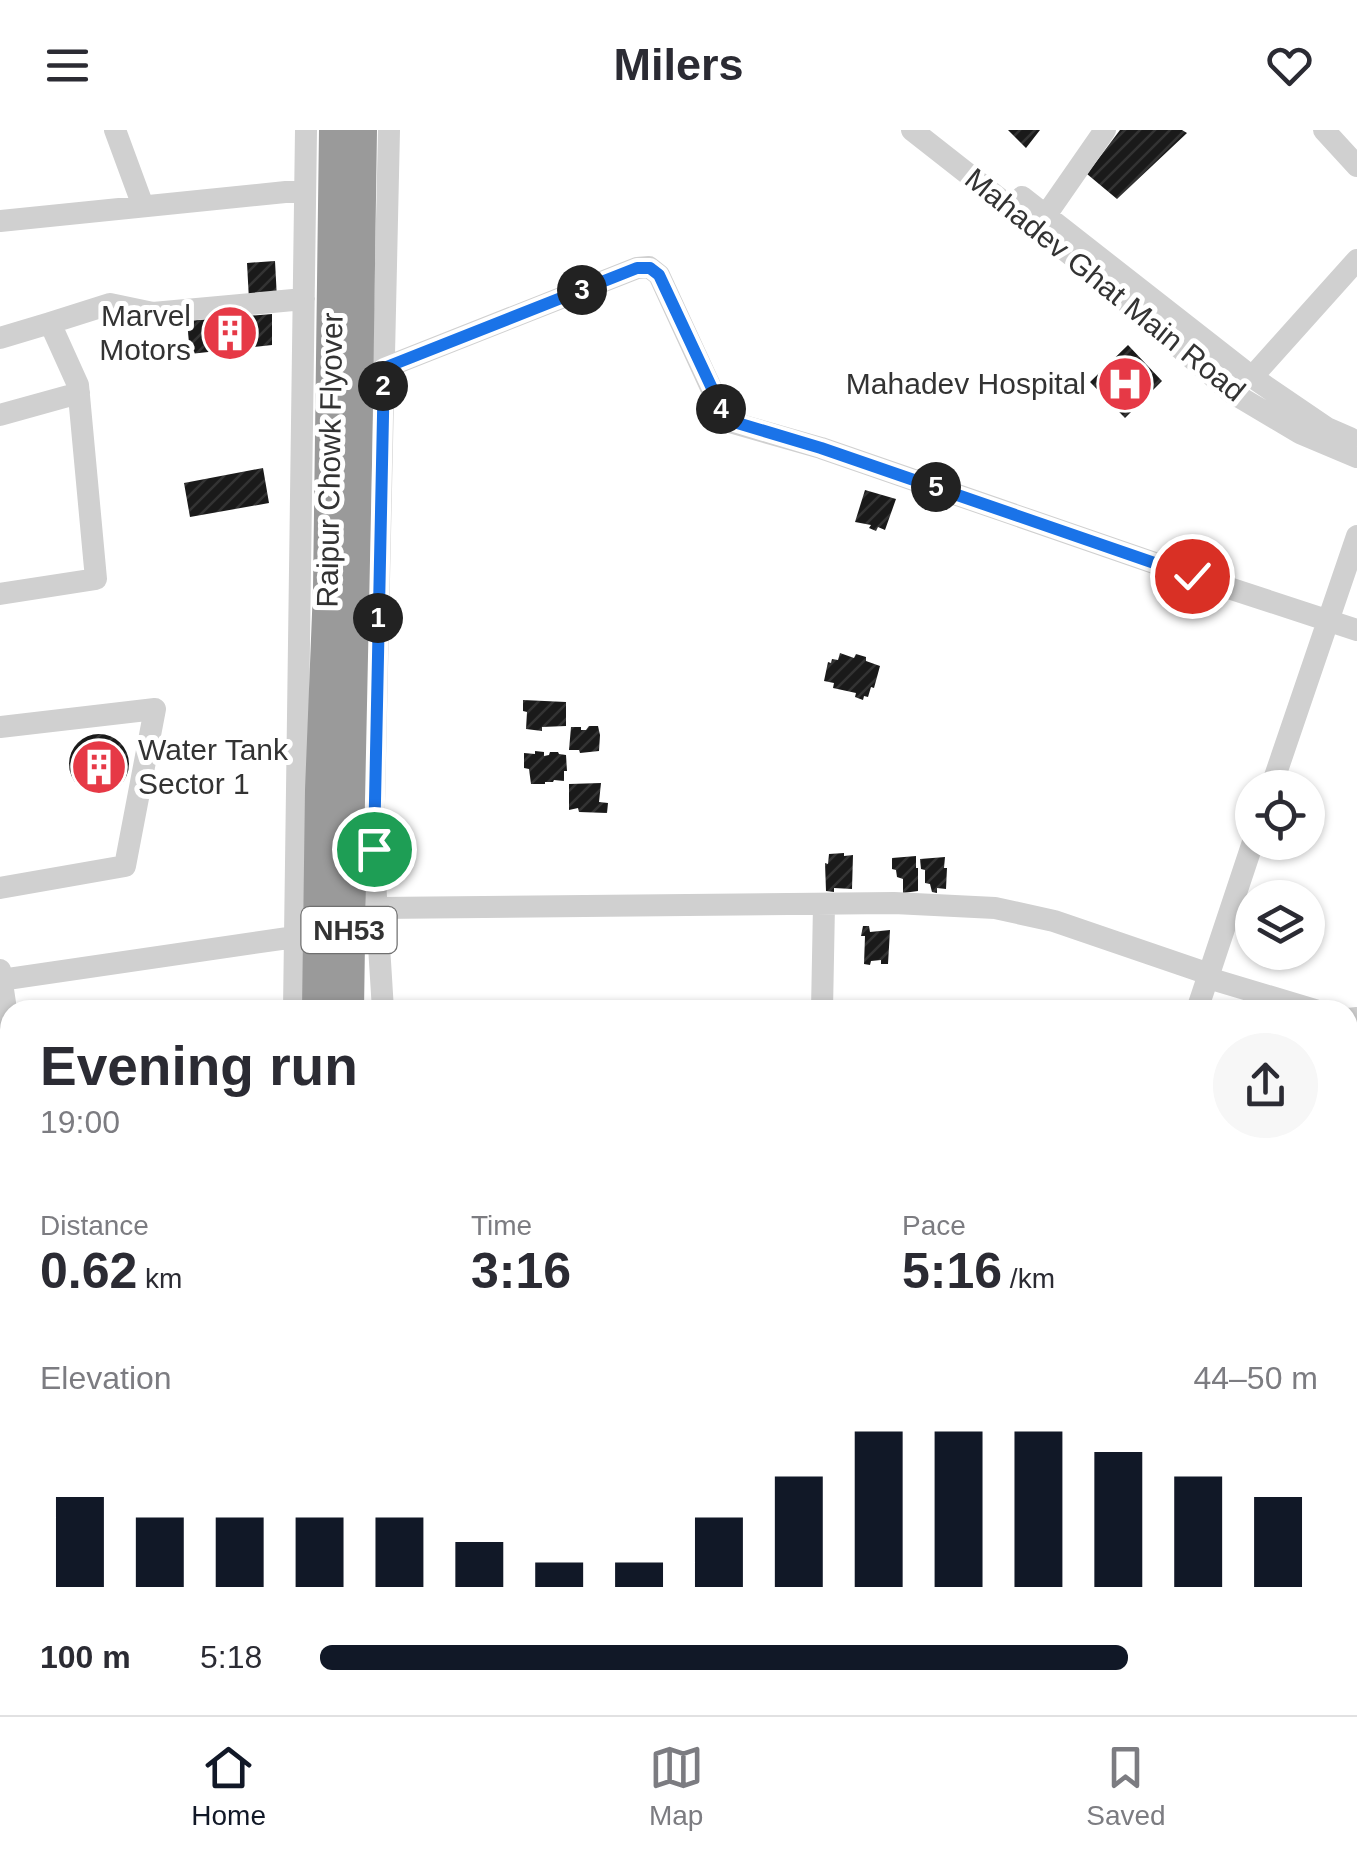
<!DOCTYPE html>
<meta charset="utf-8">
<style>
:root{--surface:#fff;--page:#f7f7f7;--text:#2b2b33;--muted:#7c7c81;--line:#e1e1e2;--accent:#111827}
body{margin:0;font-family:Helvetica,sans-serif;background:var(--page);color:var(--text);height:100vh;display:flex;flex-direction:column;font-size:38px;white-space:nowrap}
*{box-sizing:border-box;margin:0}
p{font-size:32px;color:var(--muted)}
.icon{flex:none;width:55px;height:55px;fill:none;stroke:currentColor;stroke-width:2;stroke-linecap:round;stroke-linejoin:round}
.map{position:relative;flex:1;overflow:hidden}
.panel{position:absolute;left:0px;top:870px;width:1358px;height:715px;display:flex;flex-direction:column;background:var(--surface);border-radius:30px 30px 0 0;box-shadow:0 2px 8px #0004}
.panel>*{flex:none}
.tools{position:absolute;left:1235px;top:640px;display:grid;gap:20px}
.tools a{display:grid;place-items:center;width:90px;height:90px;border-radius:50%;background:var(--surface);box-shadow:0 2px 8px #0004;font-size:50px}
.pin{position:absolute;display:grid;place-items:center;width:85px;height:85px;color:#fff;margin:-42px;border:5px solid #fff;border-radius:50%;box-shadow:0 2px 10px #0007}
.km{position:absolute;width:50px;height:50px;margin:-25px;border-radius:50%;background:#222;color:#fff;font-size:28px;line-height:50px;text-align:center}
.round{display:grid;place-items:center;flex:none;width:105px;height:105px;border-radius:52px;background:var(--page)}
.head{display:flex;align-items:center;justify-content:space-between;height:170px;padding:0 40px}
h1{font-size:55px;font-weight:700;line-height:75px}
.stats{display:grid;grid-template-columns:repeat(3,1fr);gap:15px;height:170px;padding:10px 40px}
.stats div{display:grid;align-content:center}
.stats b{font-size:50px;font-weight:700}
.stats small{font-size:28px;font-weight:400}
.stats p{font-size:28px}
.chart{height:280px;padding:20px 40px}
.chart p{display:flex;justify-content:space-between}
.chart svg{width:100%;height:180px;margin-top:10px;stroke:var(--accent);stroke-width:6}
ul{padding:0 40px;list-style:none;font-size:32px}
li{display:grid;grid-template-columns:160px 120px 1fr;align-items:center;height:75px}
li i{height:25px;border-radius:12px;background:var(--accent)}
header{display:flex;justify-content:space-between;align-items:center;height:130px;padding:0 40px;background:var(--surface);font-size:45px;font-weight:700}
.dock{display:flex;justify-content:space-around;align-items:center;height:140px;border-top:2px solid var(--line);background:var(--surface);font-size:28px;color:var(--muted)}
.dock a{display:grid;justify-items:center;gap:5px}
.dock .selected{color:var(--accent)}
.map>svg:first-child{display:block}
.building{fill:url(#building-hatch)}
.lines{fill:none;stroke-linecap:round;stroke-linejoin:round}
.minor{stroke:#d0d0d0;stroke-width:22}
.highway{stroke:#9a9a9a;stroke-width:32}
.route-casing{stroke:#fff;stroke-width:20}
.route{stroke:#1a73e8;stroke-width:12}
.labels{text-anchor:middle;stroke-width:10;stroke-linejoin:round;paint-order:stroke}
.shield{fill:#fff;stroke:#707070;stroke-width:2.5}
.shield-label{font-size:28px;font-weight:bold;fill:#333}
.street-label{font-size:30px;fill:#333;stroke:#fff}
.poi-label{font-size:30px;fill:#333;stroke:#fff;text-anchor:end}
</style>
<header><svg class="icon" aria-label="menu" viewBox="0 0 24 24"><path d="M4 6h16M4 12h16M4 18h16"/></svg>Milers<svg class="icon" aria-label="heart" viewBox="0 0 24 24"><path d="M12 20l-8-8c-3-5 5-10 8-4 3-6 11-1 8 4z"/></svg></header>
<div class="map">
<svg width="1357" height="1585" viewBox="0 0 1357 1585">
<defs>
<pattern id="building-hatch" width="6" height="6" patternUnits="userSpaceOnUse" patternTransform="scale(2.5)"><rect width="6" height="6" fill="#1a1a1a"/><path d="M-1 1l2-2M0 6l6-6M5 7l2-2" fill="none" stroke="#333"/></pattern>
</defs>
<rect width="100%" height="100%" fill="#fff"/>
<path class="building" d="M1008,0H1040L1026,18Z
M1120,0H1182L1187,3L1117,69L1087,44Z
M275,131L277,169L249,170L247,133Z
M272,184V215L190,224L187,191Z
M1128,215L1162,251L1125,288L1090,252Z
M263,338L269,373L190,387L184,353Z
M865,360L896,369L885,400L878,397L876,401L869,398L871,395L855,392Z
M840,523L854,528L856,524L866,527V531L880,536L874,558L871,557L868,567L864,566L863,570L855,567L856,563L833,558L834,553L824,551L828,532L831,533L832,529L838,530Z
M523,570L566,572V596L542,597V601L526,599L527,582L523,581Z
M589,596H598L600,605L599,621L580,623L579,620H569L571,597H581V600H586Z
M69 634a30 30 0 1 1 60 0a30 30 0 1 1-60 0Z
M535,621L544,622V626L549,625L550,622H558L559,624L566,625L567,641H564V651L554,650L553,652H545V654H531L529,639L524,638V623L535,624Z
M601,653L599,672L608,673L607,683L579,682L578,678L569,680V654Z
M844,723V726L853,725L852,759L834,758V762L826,761L825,733L828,734L829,724Z
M916,726V738H918V761L903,763V749L897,747L896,740L892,739V728Z
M945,727L944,738H947L946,759L937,758V763L932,762L930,754L925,753V740L921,739L920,729Z
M863,796H869L870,802L890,800L888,834H881V830L871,831L870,835L864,834L865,806H861Z"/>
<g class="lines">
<path class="minor" d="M115,0L143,76
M912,0L1080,132L1231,262L1300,303L1357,327
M1324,0L1357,36
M1022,67L1252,247L1327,298L1350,308
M1046,85L1105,0
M0,91L305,60
M50,193L110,174L153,183L304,169
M0,208L50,193L78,255L96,449L0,464
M384,238L637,138L649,137L659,145L723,284L733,293L821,318L1192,446L1357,500
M1252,247L1357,130
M0,285L79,263
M0,597L155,579L125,736L0,758
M1271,658L1357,406
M378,778L894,773L995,778L1054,791L1209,844
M0,840L10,906
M1208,848L1315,880
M0,850L295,807
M294,880L306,0
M383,880L373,719L389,0
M822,880L824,775
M1197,880L1253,712
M1348,889L1357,888
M0,1112L10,1111
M0,1238L10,1237
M1348,1462L1357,1481
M1348,1494L1357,1527
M1348,1556L1357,1553
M40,1575V1585
M287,1585V1575
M369,1585V1575
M1267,1585L1295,1575"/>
<path class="highway" d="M318,880L321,660L329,459L335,0
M348,880L361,0
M308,1585V1575
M340,1585V1575"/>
</g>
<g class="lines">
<g class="route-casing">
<path id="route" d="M374,719L384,238L637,138H650L659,145L724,284L734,292L821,318L1192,446"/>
</g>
<use href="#route" class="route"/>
</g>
<defs>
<g id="building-disc" transform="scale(2.875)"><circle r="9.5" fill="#e63946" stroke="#fff"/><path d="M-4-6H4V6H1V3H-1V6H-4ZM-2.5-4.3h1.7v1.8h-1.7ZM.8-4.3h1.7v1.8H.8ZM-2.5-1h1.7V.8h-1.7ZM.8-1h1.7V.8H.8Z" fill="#fff"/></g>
<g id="hospital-disc" transform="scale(2.875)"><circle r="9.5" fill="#e63946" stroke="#fff"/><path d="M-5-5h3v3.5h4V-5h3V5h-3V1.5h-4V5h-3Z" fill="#fff"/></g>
</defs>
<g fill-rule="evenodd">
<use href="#building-disc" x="230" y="203"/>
<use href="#hospital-disc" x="1125" y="254"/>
<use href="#building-disc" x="99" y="637"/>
</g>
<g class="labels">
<rect class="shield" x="301.5" y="777" width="95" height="46" rx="8"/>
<g class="shield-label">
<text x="349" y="810">NH53</text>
</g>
<g class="street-label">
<text transform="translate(1105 155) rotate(39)" y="10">Mahadev Ghat Main Road</text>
<text transform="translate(330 330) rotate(-89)" y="10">Raipur Chowk Flyover</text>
</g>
<g class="poi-label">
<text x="191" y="196">Marvel<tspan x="191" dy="34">Motors</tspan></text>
<text x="1086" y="264">Mahadev Hospital</text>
<text x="138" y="630" text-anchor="start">Water Tank<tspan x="138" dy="34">Sector 1</tspan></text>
</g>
</g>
</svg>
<div class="tools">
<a><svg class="icon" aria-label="locate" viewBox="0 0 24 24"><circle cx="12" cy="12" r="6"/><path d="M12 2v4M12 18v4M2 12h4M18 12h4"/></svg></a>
<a><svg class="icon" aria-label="layers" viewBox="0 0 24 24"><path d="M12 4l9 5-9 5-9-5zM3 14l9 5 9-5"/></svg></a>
</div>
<div class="pin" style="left:374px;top:719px;background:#1e9e55"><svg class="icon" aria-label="arrive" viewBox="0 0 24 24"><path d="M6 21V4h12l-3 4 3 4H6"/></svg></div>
<div class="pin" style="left:1192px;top:446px;background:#d93025"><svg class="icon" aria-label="check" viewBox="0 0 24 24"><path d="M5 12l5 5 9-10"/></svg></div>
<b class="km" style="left:378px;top:488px">1</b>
<b class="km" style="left:383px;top:256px">2</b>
<b class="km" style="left:582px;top:160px">3</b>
<b class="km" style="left:721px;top:279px">4</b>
<b class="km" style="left:936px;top:357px">5</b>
<section class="panel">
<div class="head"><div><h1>Evening run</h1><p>19:00</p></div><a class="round"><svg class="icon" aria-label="share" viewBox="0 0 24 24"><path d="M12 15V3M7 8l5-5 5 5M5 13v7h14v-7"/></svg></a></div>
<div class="stats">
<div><p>Distance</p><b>0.62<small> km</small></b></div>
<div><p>Time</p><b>3:16</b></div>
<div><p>Pace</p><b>5:16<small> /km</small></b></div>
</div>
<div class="chart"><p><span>Elevation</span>44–50 m</p>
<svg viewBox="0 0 160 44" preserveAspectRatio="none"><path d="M5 44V22M15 44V27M25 44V27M35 44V27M45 44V27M55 44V33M65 44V38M75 44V38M85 44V27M95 44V17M105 44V6M115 44V6M125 44V6M135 44V11M145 44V17M155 44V22"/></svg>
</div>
<ul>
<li><b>100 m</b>5:18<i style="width:81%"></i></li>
</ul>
</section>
</div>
<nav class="dock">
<a class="selected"><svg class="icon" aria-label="home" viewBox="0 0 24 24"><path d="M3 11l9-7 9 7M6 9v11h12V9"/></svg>Home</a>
<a><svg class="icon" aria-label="map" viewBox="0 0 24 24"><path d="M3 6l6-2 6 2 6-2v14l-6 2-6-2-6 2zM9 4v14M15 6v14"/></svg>Map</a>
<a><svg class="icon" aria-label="saved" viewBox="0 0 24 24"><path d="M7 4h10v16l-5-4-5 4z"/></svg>Saved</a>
</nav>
